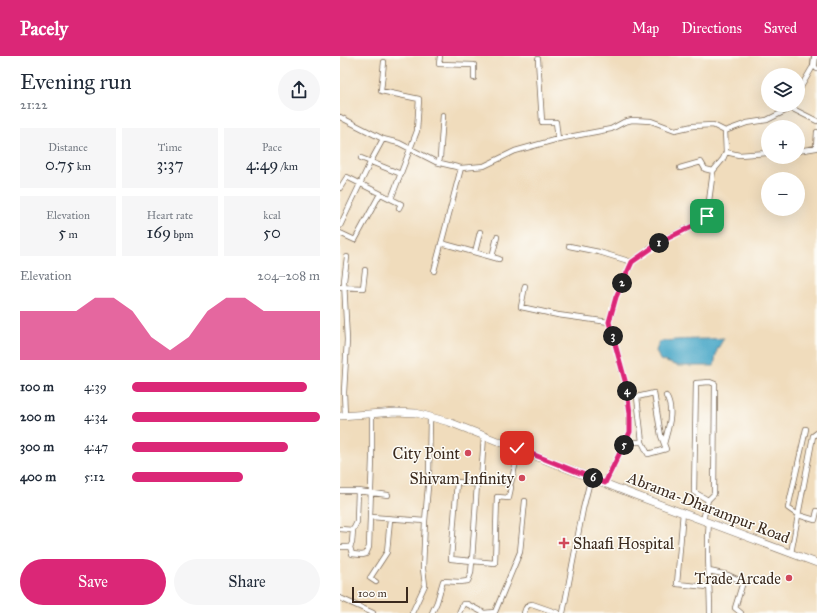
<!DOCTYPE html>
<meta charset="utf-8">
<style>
:root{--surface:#fff;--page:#f6f6f7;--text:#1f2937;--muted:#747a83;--accent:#db2777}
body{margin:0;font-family:"IM FELL Great Primer",serif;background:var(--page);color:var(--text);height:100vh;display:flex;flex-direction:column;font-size:15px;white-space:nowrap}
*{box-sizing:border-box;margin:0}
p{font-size:13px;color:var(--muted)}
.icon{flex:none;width:22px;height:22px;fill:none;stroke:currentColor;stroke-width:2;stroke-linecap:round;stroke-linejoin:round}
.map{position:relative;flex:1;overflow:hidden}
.panel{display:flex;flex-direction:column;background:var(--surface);width:340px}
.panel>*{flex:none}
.buttons{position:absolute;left:421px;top:12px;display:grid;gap:8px}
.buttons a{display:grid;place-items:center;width:44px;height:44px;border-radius:50%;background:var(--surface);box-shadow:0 4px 16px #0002;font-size:20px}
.scale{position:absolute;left:12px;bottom:10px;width:56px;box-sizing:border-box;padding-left:4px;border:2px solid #3b2a1e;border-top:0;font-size:11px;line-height:14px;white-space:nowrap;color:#3b2a1e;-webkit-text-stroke:3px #fdfcf7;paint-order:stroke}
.pin{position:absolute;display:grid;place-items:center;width:34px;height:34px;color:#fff;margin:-17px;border-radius:8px;box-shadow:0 2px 6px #0006}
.km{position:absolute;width:20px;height:20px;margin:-10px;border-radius:50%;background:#222;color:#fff;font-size:11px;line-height:20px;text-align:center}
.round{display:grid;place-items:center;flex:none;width:42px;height:42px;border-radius:21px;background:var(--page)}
.overview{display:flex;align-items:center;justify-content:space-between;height:68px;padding:0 20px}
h1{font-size:22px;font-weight:600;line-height:30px}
.metrics{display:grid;grid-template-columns:repeat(3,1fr);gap:6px;height:68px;padding:4px 20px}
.metrics div{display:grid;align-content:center;border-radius:0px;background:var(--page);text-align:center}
.metrics b{font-size:17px;font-weight:600}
.metrics small{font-size:11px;font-weight:400}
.metrics p{font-size:11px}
.chart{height:112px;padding:8px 20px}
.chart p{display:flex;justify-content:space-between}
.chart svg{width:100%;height:72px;margin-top:4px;fill:var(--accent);opacity:.7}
.primary-button{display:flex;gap:8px;margin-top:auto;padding:8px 20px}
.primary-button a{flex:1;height:46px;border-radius:24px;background:var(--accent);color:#fff;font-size:16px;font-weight:600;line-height:46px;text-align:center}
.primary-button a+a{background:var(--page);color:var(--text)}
ul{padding:0 20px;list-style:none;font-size:13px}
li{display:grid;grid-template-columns:64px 48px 1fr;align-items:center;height:30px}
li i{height:10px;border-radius:5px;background:var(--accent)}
header{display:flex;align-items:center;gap:24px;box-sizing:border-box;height:56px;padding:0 20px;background:var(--accent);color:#fff}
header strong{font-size:19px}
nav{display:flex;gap:22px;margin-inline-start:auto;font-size:14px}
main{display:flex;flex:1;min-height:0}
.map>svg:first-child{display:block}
.water{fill:#49a7c7;stroke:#426872}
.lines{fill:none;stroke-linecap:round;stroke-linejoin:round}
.street-casing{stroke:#7a6855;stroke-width:6}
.secondary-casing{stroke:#7a6855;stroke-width:8}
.primary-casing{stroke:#7a6855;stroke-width:8}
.street{stroke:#fff;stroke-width:4.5}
.secondary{stroke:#fff;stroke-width:6}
.primary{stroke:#fff;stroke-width:7}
.route-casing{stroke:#fff;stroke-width:8}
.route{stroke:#db2777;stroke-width:5}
.poi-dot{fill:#d1495b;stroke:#fdfcf7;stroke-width:1.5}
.labels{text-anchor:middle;stroke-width:3;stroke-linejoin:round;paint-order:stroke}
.poi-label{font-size:16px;fill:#3b2a1e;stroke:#fdfcf7;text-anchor:end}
.street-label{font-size:16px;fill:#3b2a1e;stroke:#fdfcf7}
</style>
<header>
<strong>Pacely</strong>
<nav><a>Map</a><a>Directions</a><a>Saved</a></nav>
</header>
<main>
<section class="panel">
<div class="overview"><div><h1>Evening run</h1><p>21:22</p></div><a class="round"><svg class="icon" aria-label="share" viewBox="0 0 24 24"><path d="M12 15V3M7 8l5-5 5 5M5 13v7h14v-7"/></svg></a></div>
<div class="metrics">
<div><p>Distance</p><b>0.75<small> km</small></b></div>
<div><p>Time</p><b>3:37</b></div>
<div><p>Pace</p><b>4:49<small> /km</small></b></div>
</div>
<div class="metrics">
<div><p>Elevation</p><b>5<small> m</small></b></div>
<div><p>Heart rate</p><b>169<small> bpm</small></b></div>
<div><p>kcal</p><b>50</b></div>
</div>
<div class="chart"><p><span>Elevation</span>204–208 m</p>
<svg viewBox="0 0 160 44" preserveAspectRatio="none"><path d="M0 44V14L10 14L20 14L30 14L40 6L50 6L60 14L70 30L80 38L90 30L100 14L110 6L120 6L130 14L140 14L150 14L160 14V44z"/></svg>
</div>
<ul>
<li><b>100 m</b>4:39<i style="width:93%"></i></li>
<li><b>200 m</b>4:34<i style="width:100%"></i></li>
<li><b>300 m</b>4:47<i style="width:83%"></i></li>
<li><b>400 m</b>5:12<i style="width:59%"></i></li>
</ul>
<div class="primary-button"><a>Save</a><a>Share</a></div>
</section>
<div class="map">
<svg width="477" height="557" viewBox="0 0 477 557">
<rect width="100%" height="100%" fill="#fdfcf7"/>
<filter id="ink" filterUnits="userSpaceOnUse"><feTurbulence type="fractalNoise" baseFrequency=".025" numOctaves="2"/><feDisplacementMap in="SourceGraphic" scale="8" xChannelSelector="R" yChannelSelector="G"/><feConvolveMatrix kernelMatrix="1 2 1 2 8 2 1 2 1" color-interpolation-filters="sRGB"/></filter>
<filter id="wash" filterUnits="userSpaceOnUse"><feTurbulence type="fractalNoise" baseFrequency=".012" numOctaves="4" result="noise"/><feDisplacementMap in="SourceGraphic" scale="16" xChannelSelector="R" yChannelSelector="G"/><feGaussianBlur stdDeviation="0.9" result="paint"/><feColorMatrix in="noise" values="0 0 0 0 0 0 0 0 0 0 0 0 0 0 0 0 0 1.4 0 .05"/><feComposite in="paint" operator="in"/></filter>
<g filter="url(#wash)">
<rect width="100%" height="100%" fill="#f0dcbc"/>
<path class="water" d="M384,282L377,294L374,310H338L320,304L316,295L319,286C341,282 363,284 384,282Z"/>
</g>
<g filter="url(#ink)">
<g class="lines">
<g class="street-casing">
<path id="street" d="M100,0L99,8L134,9V22
M198,3L202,66H216L218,83
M44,6L41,35L79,43L77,75L51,143
M458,36L472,12L474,10L477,13
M452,50L451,52L477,65
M0,61L43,83L59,87L96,106L121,112L144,110L175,95L218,83L271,73L284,66L292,64L311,65L335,74L353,70L373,69L385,75L407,67L427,64L451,52
M458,95L476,92L477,76
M386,96L399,99L428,97
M21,102L61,118
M98,106L100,102L103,59
M340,112L361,106L365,113L373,115
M0,132L7,121L61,148L59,152
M0,170L30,107L43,83
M0,177L15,184L40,138
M101,187L159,203
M229,190L259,196L292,206
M135,196L140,176
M152,201L157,181
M94,215L121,112
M185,230L181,251L218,259L269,266
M0,231L23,232L25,214
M5,360L4,336L7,284L4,225L7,201
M466,373L448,452L458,459L475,464L477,455
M285,386H302L308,398L326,393L321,380L314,337L297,341L302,386
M324,388C328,372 335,355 326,340
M141,425L144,379
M265,427L290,376V357L286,328L269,266L276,241L292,206L321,185L365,164L367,160L373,115L383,103L386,96L385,75
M137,428L117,426L111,503L132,505L137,428L141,425L171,427L179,393
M0,435H18L48,439
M18,435L17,463V466L13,474L12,487L10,491L12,498L22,499L26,498L29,491L32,403V358
M343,456L337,528L368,531
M31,461L85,465
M363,464L368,444L374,438L375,328L370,326L356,327L354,436L368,444
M369,466C366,496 370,527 370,557
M0,473L13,474
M0,491H10
M451,497L473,380L477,377
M369,515L388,519L403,526L395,552L401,557
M36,526L30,522L47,496L50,463
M0,542L33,557
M72,557L85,529L83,513L85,465L89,419L90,361
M92,557L97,546L103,525L120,526L128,525L131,517L132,505L155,507L157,441L169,442L171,431
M119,557L123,548H127L144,557L155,556L180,496L185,445
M184,557C185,553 187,548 192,548L218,557
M223,557L243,453L251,421"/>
</g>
<g class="secondary-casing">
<path id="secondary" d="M474,10L475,0"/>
</g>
<g class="primary-casing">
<path id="primary" d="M0,360L56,356L76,357L109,366L292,438L477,507"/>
</g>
<use href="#street" class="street"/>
<use href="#secondary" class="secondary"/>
<use href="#primary" class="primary"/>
</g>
</g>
<g class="lines" filter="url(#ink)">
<g class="route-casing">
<path id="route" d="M177,392L265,427L290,376V357L286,328L269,266L276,241L292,206L322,185L365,164L367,160"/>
</g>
<use href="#route" class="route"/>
</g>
<g class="poi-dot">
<circle cx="128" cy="397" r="4"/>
<circle cx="182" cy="422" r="4"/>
<path d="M222 481h4v4h4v4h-4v4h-4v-4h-4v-4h4z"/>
<circle cx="449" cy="522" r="4"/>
</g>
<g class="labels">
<g class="poi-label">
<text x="120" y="403">City Point</text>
<text x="174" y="428">Shivam Infinity</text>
<text x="233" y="493" text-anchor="start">Shaafi Hospital</text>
<text x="441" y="528">Trade Arcade</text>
</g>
<g class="street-label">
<text transform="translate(369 451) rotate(21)" y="6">Abrama-Dharampur Road</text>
</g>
</g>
</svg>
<div class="buttons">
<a><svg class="icon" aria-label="layers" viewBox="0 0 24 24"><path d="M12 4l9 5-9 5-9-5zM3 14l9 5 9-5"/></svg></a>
<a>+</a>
<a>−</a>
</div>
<div class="scale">100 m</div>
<div class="pin" style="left:367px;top:160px;background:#1e9e55"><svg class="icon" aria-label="arrive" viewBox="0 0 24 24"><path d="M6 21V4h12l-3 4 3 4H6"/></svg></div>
<div class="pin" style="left:177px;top:392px;background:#d93025"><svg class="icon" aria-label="check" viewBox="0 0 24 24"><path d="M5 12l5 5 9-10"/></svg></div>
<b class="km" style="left:319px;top:187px">1</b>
<b class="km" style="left:282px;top:227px">2</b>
<b class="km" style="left:273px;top:280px">3</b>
<b class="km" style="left:287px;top:335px">4</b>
<b class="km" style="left:284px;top:389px">5</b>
<b class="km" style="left:253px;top:422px">6</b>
</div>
</main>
